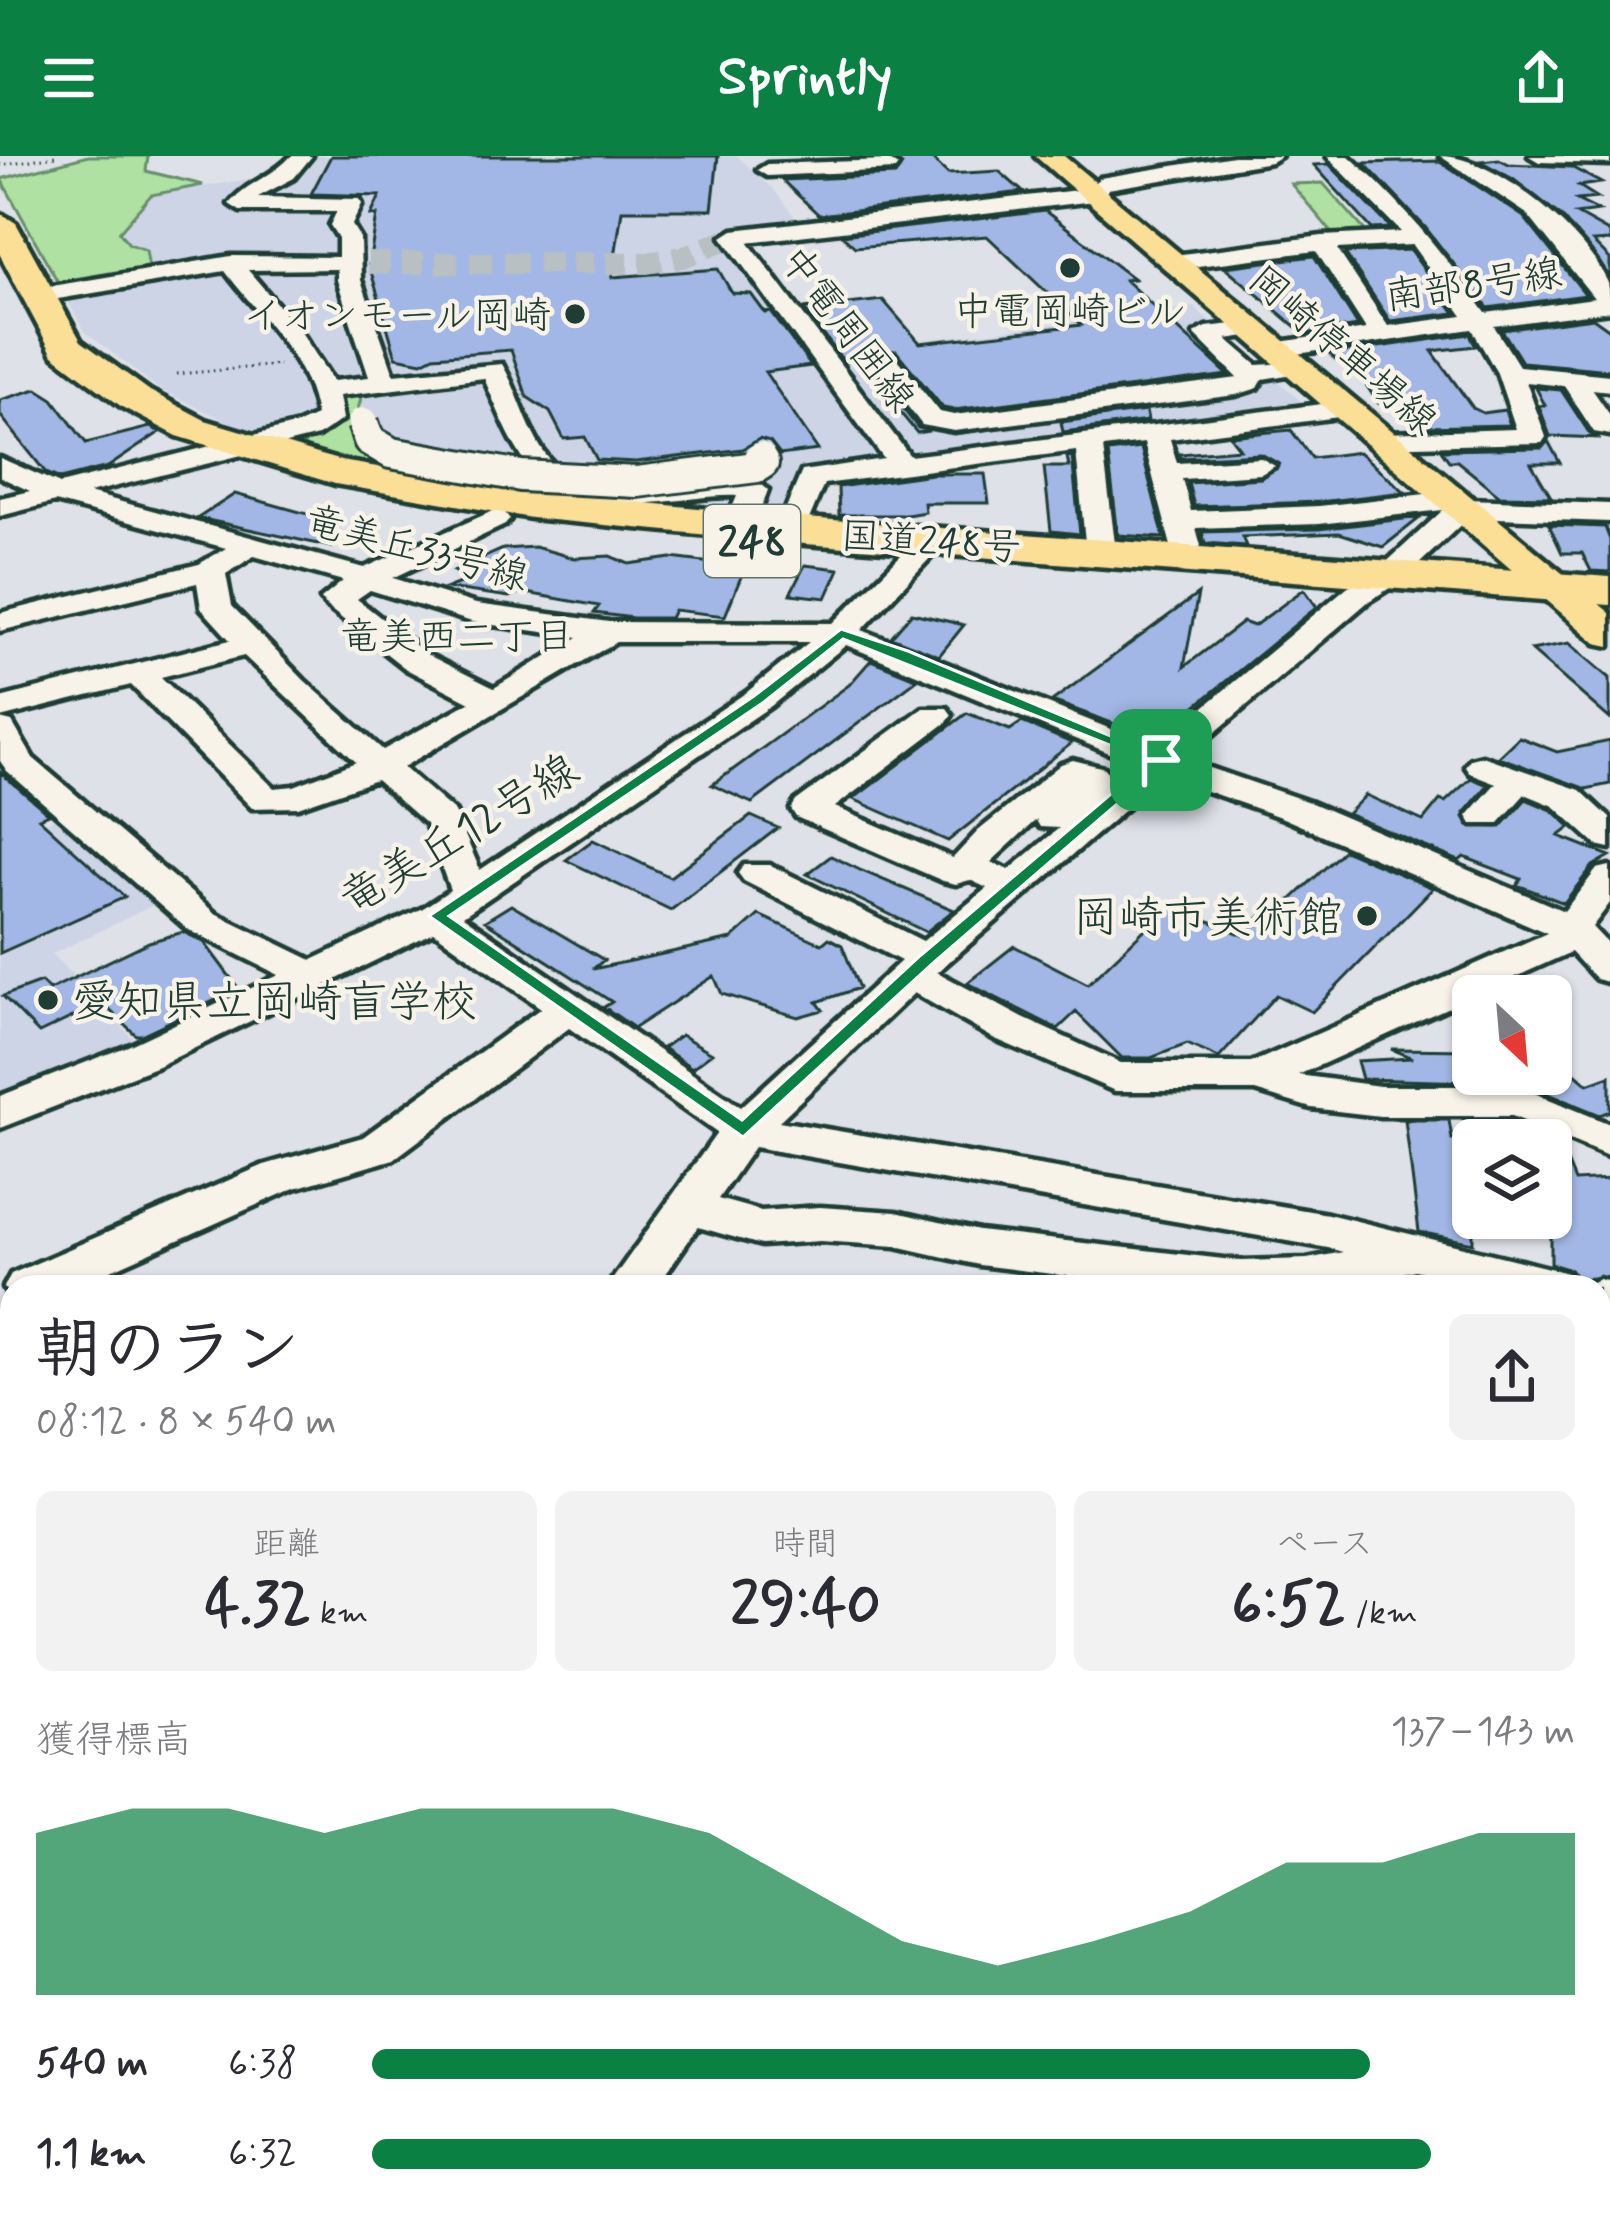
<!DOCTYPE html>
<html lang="ja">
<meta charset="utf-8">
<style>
:root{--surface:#fff;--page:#f2f2f3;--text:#2b2b33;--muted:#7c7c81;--accent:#0b8043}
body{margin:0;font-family:Mynerve,"Klee One",sans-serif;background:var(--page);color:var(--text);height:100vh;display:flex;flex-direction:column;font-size:45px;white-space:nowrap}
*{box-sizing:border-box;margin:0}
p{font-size:39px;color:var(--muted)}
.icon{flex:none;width:66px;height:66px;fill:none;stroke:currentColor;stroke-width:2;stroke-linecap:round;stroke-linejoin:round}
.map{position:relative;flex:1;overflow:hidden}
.details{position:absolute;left:0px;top:1119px;width:1611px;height:951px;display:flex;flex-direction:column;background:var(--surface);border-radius:36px 36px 0 0;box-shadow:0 3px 9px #0004}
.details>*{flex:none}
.needle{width:78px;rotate:154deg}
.buttons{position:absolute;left:1452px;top:819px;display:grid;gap:24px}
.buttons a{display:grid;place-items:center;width:120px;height:120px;border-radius:18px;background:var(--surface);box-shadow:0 3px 9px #0004;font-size:60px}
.pin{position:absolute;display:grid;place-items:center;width:102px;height:102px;color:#fff;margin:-51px;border-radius:24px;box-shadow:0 6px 18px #0006}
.round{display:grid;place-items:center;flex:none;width:126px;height:126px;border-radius:18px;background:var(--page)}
.headline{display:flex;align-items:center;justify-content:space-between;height:204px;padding:0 36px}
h1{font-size:66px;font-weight:800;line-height:90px}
.metrics{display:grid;grid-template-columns:repeat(3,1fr);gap:18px;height:204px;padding:12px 36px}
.metrics div{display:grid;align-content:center;border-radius:18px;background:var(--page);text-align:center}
.metrics b{font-size:60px;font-weight:800}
.metrics small{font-size:33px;font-weight:400}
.metrics p{font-size:33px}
.chart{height:336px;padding:24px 36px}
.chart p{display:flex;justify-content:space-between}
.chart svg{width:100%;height:216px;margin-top:12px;fill:var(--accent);opacity:.7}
ul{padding:0 36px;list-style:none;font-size:39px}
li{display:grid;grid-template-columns:192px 144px 1fr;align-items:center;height:90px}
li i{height:30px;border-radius:15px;background:var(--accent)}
header{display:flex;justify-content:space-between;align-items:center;height:156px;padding:0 36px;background:var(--accent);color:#fff;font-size:54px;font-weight:800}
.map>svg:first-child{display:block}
.built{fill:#ccd4e6}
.green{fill:#afe1a2;stroke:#678f6b;stroke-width:3}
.building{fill:#a2b7e5;stroke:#1f3d34;stroke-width:3}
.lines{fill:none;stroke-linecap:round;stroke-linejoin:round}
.minor-tunnel{stroke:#b8c0c3;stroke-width:22;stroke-dasharray:22 12;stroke-linecap:butt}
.minor-casing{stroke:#1f3d34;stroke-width:9}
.major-casing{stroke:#1f3d34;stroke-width:9}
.highway-casing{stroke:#1f3d34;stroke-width:9}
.path{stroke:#1f3d34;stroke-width:3;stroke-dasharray:1.5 4.5;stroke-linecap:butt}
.minor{fill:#f7f3e8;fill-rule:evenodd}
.major{fill:#fbdf96;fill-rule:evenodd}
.highway{fill:#fbdf96;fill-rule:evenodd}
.minor-bridge-casing{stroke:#1f3d34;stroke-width:36;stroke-linecap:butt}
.minor-bridge{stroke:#f7f3e8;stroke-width:30}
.route{fill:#0b8043;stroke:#fff;stroke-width:3;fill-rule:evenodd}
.poi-dot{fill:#1f3d34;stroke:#f7f3e8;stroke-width:4.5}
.labels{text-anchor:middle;stroke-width:9;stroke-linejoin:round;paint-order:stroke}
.far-street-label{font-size:39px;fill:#1f3d34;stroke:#f7f3e8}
.far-poi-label{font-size:39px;fill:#1f3d34;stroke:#f7f3e8}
.far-neighbourhood-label{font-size:39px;fill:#1f3d34;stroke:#f7f3e8}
.shield{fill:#f7f3e8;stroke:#60746a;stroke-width:3}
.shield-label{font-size:42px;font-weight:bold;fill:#1f3d34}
.street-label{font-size:45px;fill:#1f3d34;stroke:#f7f3e8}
.poi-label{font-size:45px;fill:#1f3d34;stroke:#f7f3e8;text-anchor:end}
</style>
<header><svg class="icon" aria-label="menu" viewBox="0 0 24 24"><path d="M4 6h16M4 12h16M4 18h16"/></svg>Sprintly<svg class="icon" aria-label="share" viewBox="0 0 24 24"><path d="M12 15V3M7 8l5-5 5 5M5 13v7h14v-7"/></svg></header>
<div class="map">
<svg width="1610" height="2068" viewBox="0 0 1610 2068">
<rect width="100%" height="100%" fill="#dee1e7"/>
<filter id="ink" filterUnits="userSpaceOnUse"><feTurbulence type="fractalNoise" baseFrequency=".00833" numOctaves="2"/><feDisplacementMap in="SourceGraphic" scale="24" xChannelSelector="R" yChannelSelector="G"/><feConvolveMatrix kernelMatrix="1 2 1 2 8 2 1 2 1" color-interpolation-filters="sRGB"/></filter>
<g filter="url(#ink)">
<path class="built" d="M293,0H737L774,34L800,68L716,79L730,85L894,307L804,319L789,356L559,339L413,318L309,293L235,269L159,233L84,175L59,128L149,113L119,77L151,39L276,19Z
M1194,151L1310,253L905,301L826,196Z
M58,661L158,747L52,798L140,890L0,947V688Z"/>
<path class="green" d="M88,0H148L146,15L203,29L151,39L119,76L129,88L146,94L149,113L59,128L1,23Z
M1323,27L1368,78L1334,79L1291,28Z
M362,235C360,270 322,287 391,305L381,312L304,292L305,282L345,266L336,241Z
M1599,1412L1610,1430V1924L1599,1916Z"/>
<path class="building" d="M331,0H718L712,54H622L612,121L718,113L732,137L751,138L765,157L771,156L811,210L765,216L818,294L780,299L770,286L759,283L743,293L636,306L597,304L585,281L564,283L550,256L527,241L511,194L434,200L422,206L396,201L369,109L377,59H371L380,40L311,38Z
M902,0H929L948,18L999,15L1023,36L819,59L782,24L895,19L902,9L891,1Z
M1499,3L1509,8L1571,11L1601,27L1579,30L1598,42L1577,44L1599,55L1576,58L1610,77V85L1593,86L1610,103V121L1562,61L1513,23L1480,5Z
M1440,5L1524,61L1586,139L1488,152L1425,71L1364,7Z
M1329,8L1391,72L1372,73L1314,9Z
M1045,55L1134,123L1125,124L1228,219L954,254L943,252L896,195H872L867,206L918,272L929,275L917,277L857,204L844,206L804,153L883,144L920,187L1081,169L987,80L855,91L842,79Z
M1410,94L1455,157L1390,165L1345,97Z
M1314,100L1358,170L1304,178L1225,111Z
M1593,162L1610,174V214L1522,206L1502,174Z
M1470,178L1476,190L1432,195L1473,252L1483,257L1505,254L1510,269L1423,271L1408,247H1378L1351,206L1341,208L1329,198Z
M1536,232L1561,234L1590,278L1600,282L1550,280L1539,250L1545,249Z
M37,233L53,243L86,287L150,271L160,276L108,311L60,323L46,317L0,259V244Z
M1146,255L1148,265L1063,276L1061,266Z
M1291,274L1312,302L1359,296L1405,336L1319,346L1194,350L1188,327L1261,322L1279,308L1261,298L1180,302L1179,298L1240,293L1230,280Z
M1548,285L1560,307H1531L1551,341L1500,340L1457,305H1449L1441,294L1542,292Z
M1141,292L1164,382L1118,379L1108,296Z
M1072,300L1080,378L1051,375L1044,311H1069L1067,301Z
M932,318H985L989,347H924L925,356L907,359H839L838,331Z
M235,338L333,365L338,369L332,391L198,362Z
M1421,361L1383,391L1339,377L1242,381L1246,390L1205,387L1202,376L1319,373Z
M1549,369L1605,371L1610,384V416L1591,415L1582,397H1562Z
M535,391L574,402L610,400L629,408L671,402L745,411L725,460L674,454L670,462H633L594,457L599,450L521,436L509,441L447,432L470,423L454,415L503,393Z
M805,409L839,413L826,442L790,438Z
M1304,433L1317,451L1155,583L1052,545L1198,438L1184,511L1243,466L1254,470Z
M912,457L964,469L939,500L891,481Z
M1569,487L1610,522V563L1531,494Z
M871,504L918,523L752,647L712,629L849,529Z
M967,557L1010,574L1022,566L1072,587L948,685L853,643Z
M1519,581L1557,596L1610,585V628L1586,633L1498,601Z
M0,616L49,658L39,662L125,741L0,797Z
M1471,622L1488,629L1464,657L1468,670L1501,671L1526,643L1552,654L1571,671L1559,680L1610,700L1593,710L1564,747L1517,729L1521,723L1464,701L1459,705L1347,658L1366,639L1423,665L1440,644L1445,646Z
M751,660L778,672L671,754L566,704L593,684L670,721Z
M1344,694L1433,732L1312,856L1276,839L1219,902L1187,888L1151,902H1122L1076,856L1058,873L967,827L1014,790L1088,828L1170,749L1243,779L1263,758L1272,762Z
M831,700L862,715L954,754L926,776L807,718Z
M511,749L604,804L593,813L732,783L759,759L822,788L829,782L842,789L859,832L817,846L823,854L798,861L722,838L714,820L634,872L604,851L612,846L485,765Z
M183,776L204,786L239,833L141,879H136L102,847L39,877L3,840L41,826L49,834L149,786Z
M681,879L712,897L692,912L663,892Z
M1391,893L1473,894V926L1362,923L1357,905L1412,902Z
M1551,897L1588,928L1610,920V955L1600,959L1519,926H1489L1486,918H1551Z
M1405,964H1449L1452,983L1473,982V1087L1419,1076Z
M1505,964L1558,984L1575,1025L1610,1023V1121L1578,1123L1571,1114L1551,1108V984H1512Z"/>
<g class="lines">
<path class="minor-tunnel" d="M334,107H647L683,101L733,81"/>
<g class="minor-casing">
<path id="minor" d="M291,0H312L294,22L258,41L359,43L362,48L352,69L360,82L361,124L394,218L502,208C522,241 529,288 560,314C614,360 733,297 768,334L755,369L740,378L725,369L737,340C712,339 687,344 662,346C542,356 527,325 484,222L339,240L343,263L318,280L89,337L364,412L495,354L505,357L510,363L505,369L393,422L476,448L609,466L833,467L906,394L917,391L932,400L862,474L1156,591L1347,431L1379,413L1443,354L1319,368L1196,372L1201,390L1186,399L1171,390L1144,287L1103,292L1116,396L1112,402L1101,405L1086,396L1076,295L824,328L802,380H782L777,374L802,315L884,303L722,81L733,74L1086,33L1100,22L1233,0H1281L1271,6L1108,33L1102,44L1094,45L748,86L910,300L1345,245L1358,253L1354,259L1170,283L1177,307L1261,302L1275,310L1261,318L1182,323L1191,355L1319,350L1452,335L1466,343L1610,348V366L1469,361L1401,425L1369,445L1184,603L1309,646L1564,755L1597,713L1610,710V747L1592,771L1610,790V827L1596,823L1571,796L1298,919L1380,930H1517L1610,968V1001L1512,960H1380L1311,952L1255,935H1115L993,882L914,837L779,965L1328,1058L1553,1113L1570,1118L1577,1131H1482L1415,1114L1342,1131H1160L979,1109L896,1090L820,1085L761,1089L698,1071L657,1131H607L717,977L569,872L394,1003L295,1032L73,1131H12L11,1144L4,1131L11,1118L264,1009L363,981L541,852L434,776L158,910L0,972V940L128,890L279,819L187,773L7,615L0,605V563L12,566L33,602L215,757L312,804L423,752L450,734L426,668L376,624L298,651L252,652L131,529L0,562V542L230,484L201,452L197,427L0,475V457L199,408L226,392L55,346L0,360V342L30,335L0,321V302L60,328L298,268L316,260C308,201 259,161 225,115L40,146L28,139L40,132L231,100L338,101V82L330,69L337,55H240L229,48C246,26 273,21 291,0ZM337,113V124L369,221L333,225L301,176L248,114ZM254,400L343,425L321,443L326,450L406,513L470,546L383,594L304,524L232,450L226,418ZM370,434L472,466L578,481L494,532L428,499L357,443ZM616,486H809L747,536L480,714L455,656L403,611ZM846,489L1136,608L1113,627L1105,612L1073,604L1061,608L978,675L953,702L835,651L947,566L952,559L947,552H923L796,645L791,653L796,661L943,725L956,728L970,724L987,732L923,785L770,709H744L738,717L744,725L901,805L741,951L463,760L771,550ZM244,500L356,606L294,630L274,632L161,521ZM1164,620L1283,662L1547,777L1251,907H1121L1023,862L937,816ZM1036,664L1040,671L1059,672L1009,714L991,706ZM754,991L1328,1092L1343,1096L1307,1103L1241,1105L979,1075L896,1056L820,1051L761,1055L718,1043Z
M1327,0H1349C1402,47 1445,99 1486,157L1594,142L1527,58L1440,0C1495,0 1585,76 1608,127C1610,135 1610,146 1610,155L1494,170L1519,210L1610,219V235L1592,233L1610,259V279L1594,276L1564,230L1526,226L1546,281L1542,287L1373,291L1369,285L1383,277L1516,273L1497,217L1472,173L1276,201L1267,198L1263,193L1267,188L1366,173L1316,95L1174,113L1162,106L1174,99L1322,80L1401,76ZM1412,89L1463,160L1388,170L1337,93Z
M1529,0H1610V8L1539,6Z
M888,4L898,10L895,14L767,20L757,14L767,8Z
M1251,166L1260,168L1263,173L1260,178L1227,183L1257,209L1305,206L1309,211L1305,216L1263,223L1258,232L1236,239L954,275L922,269L871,203L875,198H893L940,256L954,259L1238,222L1194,178L1206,171Z
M1482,600L1580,634L1610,662V692L1597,689L1554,650L1525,638L1498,668H1472L1467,660L1496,627L1470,617L1465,610L1470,603Z
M1599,1123L1610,1126V1162L1599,1159V1131H1581Z
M12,1316V1360L0,1364V1320Z
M12,1556V1610L0,1613V1559Z
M12,1859V1925L0,1929V1863Z
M183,2058H254L249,2068H179Z
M582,2058H652L653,2068H583Z
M1101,2058H1173L1177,2068H1106Z"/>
</g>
<g class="major-casing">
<path id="major" d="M1035,0H1064L1610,457V490L1596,487Z"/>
</g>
<g class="highway-casing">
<path id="highway" d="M0,57L16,67L81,185L150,235L205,264L341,305L531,336L792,361L1610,421V449L792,387L531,362L335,328L177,280L122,251L53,199L0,99Z"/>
</g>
<path class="path" d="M0,9L55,0
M177,218L279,209"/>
<use href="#minor" class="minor"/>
<use href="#major" class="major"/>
<use href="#highway" class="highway"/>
<g class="minor-bridge-casing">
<path id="minor-bridge" d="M363,267L369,284L391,297L521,320L637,326L757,311L763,307L760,302"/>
</g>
<use href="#minor-bridge" class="minor-bridge"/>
</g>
</g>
<path class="route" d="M841,473L908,495L1168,604L933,807L743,981L429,760L754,540ZM843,483L1150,605L921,799L742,964L449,760L764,546Z"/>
<g class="poi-dot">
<circle cx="1070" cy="112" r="12"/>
<circle cx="575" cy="158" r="12"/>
<circle cx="1367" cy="760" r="12"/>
<circle cx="48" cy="844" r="12"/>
</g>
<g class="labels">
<g class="far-street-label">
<text transform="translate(1473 127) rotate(-8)" y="14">南部8号線</text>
<text transform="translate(849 172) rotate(53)" y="14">中電周囲線</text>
<text transform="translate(1344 193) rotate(41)" y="14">岡崎停車場線</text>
<text transform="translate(931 384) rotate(4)" y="14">国道248号</text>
<text transform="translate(417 391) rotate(15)" y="14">竜美丘33号線</text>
</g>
<g class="far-poi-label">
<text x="1070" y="168">中電岡崎ビル</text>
<text x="551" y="172" text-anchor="end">イオンモール岡崎</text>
</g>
<g class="far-neighbourhood-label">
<text x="457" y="493">竜美西二丁目</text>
</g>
<rect class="shield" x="704" y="349" width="96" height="72" rx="9"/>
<g class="shield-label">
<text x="752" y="400">248</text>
</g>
<g class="street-label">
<text transform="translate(458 677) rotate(-31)" y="16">竜美丘12号線</text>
</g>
<g class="poi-label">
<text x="1343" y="776">岡崎市美術館</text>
<text x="72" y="860" text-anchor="start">愛知県立岡崎盲学校</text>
</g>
</g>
</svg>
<div class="buttons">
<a><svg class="needle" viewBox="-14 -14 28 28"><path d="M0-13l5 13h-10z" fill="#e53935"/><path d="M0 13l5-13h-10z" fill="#7c7c81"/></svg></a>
<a><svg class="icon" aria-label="layers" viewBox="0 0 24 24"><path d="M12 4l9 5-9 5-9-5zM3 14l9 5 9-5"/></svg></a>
</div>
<div class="pin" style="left:1161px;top:604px;background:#1e9e55"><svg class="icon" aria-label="arrive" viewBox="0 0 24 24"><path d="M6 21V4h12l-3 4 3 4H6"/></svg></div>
<section class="details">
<div class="headline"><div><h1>朝のラン</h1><p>08:12 · 8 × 540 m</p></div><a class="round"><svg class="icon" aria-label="share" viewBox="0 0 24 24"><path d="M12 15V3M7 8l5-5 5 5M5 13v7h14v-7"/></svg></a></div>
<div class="metrics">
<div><p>距離</p><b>4.32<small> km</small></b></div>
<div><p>時間</p><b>29:40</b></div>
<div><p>ペース</p><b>6:52<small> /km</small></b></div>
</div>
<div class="chart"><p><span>獲得標高</span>137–143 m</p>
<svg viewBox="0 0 160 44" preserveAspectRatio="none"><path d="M0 44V11L10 6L20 6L30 11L40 6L50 6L60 6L70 11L80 22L90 33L100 38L110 33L120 27L130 17L140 17L150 11L160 11V44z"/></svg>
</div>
<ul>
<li><b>540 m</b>6:38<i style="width:83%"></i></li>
<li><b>1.1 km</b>6:32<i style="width:88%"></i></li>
</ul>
</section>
</div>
